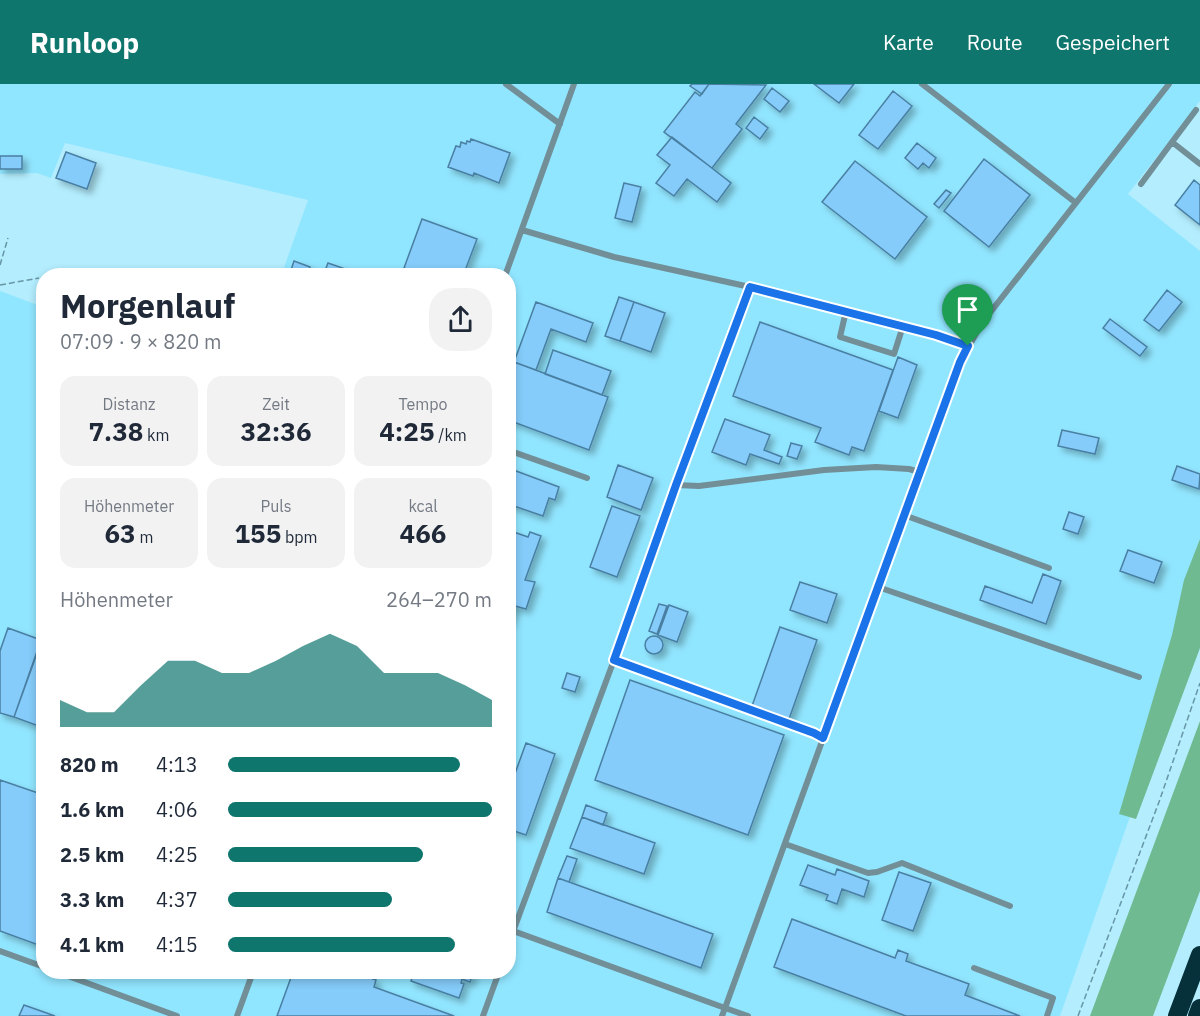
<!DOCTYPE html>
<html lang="de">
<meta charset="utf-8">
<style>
:root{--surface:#fff;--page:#f2f2f3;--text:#1f2937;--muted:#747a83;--accent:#0f766e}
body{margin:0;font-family:"IBM Plex Sans",sans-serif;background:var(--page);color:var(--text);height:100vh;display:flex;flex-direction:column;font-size:22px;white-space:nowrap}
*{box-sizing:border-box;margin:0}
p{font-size:20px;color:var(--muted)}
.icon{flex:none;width:33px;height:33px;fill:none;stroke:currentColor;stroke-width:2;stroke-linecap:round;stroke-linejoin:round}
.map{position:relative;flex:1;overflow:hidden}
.side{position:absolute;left:36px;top:184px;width:480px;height:711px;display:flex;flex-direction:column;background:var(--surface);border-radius:24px;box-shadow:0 3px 9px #0003}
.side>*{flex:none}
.pin{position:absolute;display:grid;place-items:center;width:51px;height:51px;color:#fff;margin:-62px -26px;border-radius:50% 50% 50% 0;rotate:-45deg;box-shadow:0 0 6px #0007}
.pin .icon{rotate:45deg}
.round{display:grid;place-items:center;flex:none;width:63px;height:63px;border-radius:24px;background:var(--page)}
.headline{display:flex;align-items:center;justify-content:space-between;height:102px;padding:0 24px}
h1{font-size:33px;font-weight:700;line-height:45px}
.stats{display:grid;grid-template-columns:repeat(3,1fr);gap:9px;height:102px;padding:6px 24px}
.stats div{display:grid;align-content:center;border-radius:15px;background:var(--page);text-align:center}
.stats b{font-size:26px;font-weight:700}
.stats small{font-size:16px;font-weight:400}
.stats p{font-size:16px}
.chart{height:168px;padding:12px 24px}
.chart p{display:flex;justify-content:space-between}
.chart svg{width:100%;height:108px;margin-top:6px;fill:var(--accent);opacity:.7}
ul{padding:0 24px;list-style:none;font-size:20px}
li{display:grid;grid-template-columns:96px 72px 1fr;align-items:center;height:45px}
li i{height:15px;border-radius:8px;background:var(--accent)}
header{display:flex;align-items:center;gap:36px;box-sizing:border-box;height:84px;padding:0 30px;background:var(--accent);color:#fff}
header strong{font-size:28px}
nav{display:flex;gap:33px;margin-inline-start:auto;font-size:21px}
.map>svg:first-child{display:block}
.built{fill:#91e6ff}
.forest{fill:#6fba90}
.building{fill:#85ccfa;stroke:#497fa2;stroke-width:1.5;filter:url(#shadow)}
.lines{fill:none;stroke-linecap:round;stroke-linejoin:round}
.path{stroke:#6796a4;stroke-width:1.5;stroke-dasharray:6 3;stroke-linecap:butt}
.service{stroke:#728f98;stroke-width:6}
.motorway{stroke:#06303a;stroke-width:18}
.route-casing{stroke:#fff;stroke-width:12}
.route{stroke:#1a73e8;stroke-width:8}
</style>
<header>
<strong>Runloop</strong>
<nav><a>Karte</a><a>Route</a><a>Gespeichert</a></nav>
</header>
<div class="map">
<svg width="1200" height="932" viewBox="0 0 1200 932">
<defs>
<filter id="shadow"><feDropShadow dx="4.5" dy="4.5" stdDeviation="3" flood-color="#0004"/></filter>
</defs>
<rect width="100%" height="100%" fill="#b3edfe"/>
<path class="built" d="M0,0H1200V17L1128,110L1200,167V533L1060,932H0V207L43,223L44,888H508V192H281L308,116L65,59L51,94L37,89L0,90Z"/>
<path class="forest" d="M1200,455V564L1136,735L1119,730L1172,551L1184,496Z
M1200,637V807L1153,932H1090Z"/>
<path class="building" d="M692,0H709L702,10L690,2Z
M709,0L766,1L736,40L742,45L712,84L664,48L695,8L700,12Z
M814,0H854L839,19Z
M772,4L789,17L780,28L764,15Z
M893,7L912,22L878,65L859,51Z
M754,33L768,44L760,55L746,44Z
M672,53L731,99L717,118L687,95L674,112L656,99L670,81L657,71Z
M471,55L510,69L499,99L474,89L473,92L448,83L456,62L460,63L461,58L466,60L467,57L470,58Z
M917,59L936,74L929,84L923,79L918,85L905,74Z
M66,68L96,79L87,105L56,94Z
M0,72H22V85H0Z
M984,75L1030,111L989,163L944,127Z
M855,77L927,133L895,175L822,118Z
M1194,96L1200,101V141L1175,121Z
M624,99L641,103L632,138L615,134Z
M946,106L951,109L939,124L934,120Z
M422,135L477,155L463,192H427L404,184Z
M294,177L310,183L307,192H289Z
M328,179L365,192H323Z
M1167,206L1182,218L1159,247L1144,236Z
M619,213L634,218L620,257L605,252Z
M536,218L593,239L586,258L551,245L536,286L514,278Z
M634,218L665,229L651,268L620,257Z
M1110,235L1147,263L1140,272L1103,244Z
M760,238L893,286L864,367L852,363L849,371L815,358L821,344L733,312Z
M553,266L611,287L602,311L545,290Z
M898,273L917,281L898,334L879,327Z
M514,278L608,313L589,366L508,336V294Z
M725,335L770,351L764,366L782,373L779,380L750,370L746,381L712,368Z
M1062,346L1099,354L1095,370L1058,362Z
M791,359L802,362L797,375L787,372Z
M618,381L653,394L641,426L607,413Z
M1177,382L1200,390L1199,405L1172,396Z
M508,384L559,403L555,416L549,414L543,432L508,420Z
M612,422L640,432L617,493L590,483Z
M1069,428L1084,433L1078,450L1063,445Z
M508,446L528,453L530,448L541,452L525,496L535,498L526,525L515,522L508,541Z
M1128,466L1162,478L1154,499L1120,487Z
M1043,490L1061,497L1046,540L980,516L985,502L1032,519Z
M800,498L837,510L827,539L790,526Z
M659,520L667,522L657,550L649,547Z
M669,521L688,528L677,558L658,551Z
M780,543L817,556L789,635L752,622Z
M8,544L41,556L14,633L0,629V567Z
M44,550V644L14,633Z
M645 561a9 9 0 1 1 18 0a9 9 0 1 1-18 0Z
M567,589L580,593L575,608L562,604Z
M630,596L784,651L748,751L595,696Z
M526,659L555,670L526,751L508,745V709Z
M0,696L44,711V863L0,847Z
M586,721L607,729L603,741L582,733Z
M582,733L655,759L644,790L570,764Z
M567,772L577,775L569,798L558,794Z
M808,781L835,791L837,785L869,797L864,813L842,805L837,820L826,816L828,811L800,801Z
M899,788L931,799L913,847L882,836Z
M558,794L713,850L701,884L547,828Z
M792,835L895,874L898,866L908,870L906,877L969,900L965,911L1020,932H906L774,883Z
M293,888H359V890L376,896L374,903L454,932H277Z
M414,888H473L470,898L462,895L461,899L464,900L459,914L411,897Z
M24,921L55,932H19Z"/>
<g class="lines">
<path class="path" d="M0,181L8,154
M0,201L39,194
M1078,932L1159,718L1200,599"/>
<path class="service" d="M506,0L560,40
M922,0L1076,119
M1196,26L1172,58L1200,80
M1141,100L1172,58
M522,146L614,173L750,203L903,242L936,251L968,262
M505,192L574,0
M846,227L840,253L894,270L903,242
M508,366L587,394
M676,401L699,402L824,386L876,383L909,385L920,388
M904,431L1049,484
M878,503L1139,593
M614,576L814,649L823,654
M785,760L868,789L877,788L902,779L1010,822
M508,845L725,924L960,278L982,239L1169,0
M508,861L614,576L676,401L750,203
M0,867L44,883
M974,884L1053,914L1047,932
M57,888L177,932
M237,932L253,888
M483,932L499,888
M722,932L725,924L748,932"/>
<path class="motorway" d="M1177,932L1200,871
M1197,932L1200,924"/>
</g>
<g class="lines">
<g class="route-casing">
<path id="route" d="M750,203L936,251L968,262L960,278L823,654L814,649L614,576L676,401Z"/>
</g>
<use href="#route" class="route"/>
</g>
</svg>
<div class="pin" style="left:968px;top:262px;background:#1e9e55"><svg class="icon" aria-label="arrive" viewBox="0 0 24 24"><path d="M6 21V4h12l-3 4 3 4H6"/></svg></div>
<section class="side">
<div class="headline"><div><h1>Morgenlauf</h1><p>07:09 · 9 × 820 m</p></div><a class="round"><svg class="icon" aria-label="share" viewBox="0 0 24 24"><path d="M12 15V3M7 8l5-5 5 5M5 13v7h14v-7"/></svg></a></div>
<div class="stats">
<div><p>Distanz</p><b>7.38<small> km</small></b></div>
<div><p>Zeit</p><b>32:36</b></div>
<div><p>Tempo</p><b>4:25<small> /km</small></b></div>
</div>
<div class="stats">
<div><p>Höhenmeter</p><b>63<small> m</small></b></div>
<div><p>Puls</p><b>155<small> bpm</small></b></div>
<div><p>kcal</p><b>466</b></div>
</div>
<div class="chart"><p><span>Höhenmeter</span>264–270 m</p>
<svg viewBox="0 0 160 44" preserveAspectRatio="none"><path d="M0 44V33L10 38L20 38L30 27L40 17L50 17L60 22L70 22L80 17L90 11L100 6L110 11L120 22L130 22L140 22L150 27L160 33V44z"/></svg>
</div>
<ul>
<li><b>820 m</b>4:13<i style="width:88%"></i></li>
<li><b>1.6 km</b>4:06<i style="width:100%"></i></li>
<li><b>2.5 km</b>4:25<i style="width:74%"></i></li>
<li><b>3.3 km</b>4:37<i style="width:62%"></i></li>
<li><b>4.1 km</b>4:15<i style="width:86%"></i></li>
</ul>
</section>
</div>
